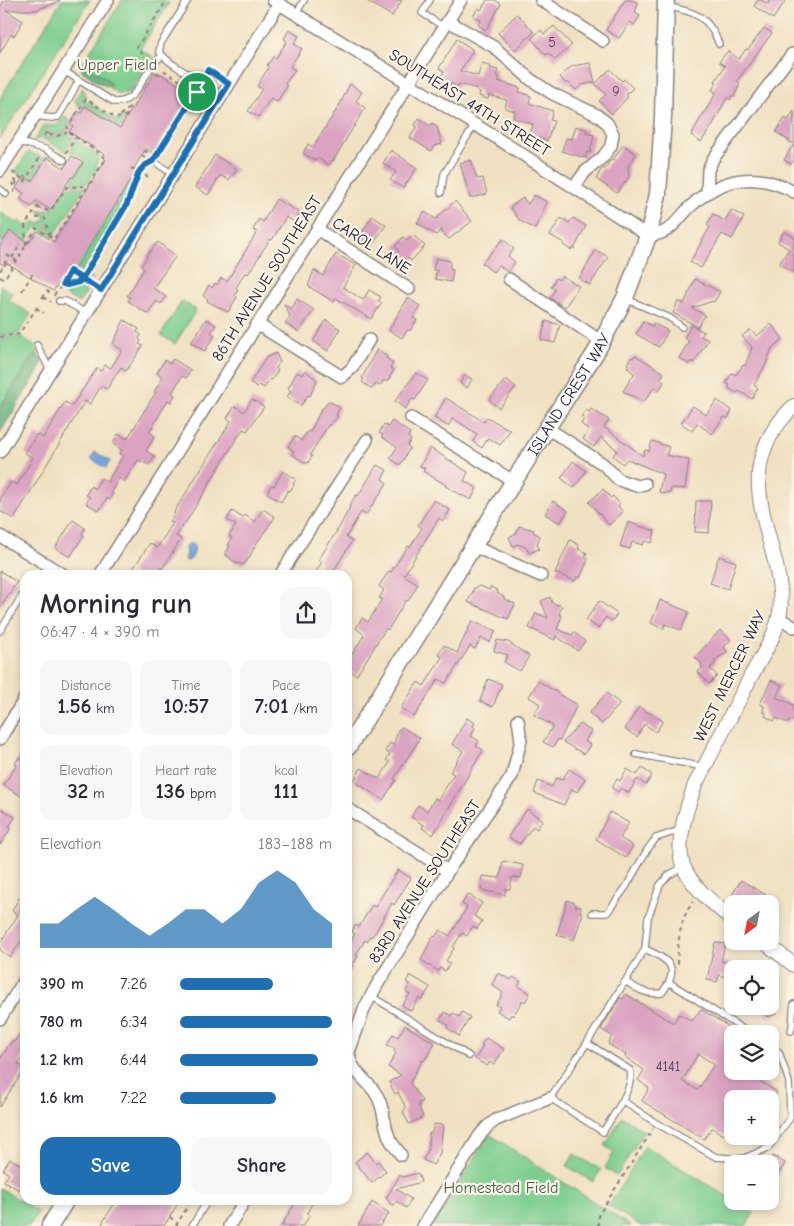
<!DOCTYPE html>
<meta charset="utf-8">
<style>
:root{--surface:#fff;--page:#f7f7f7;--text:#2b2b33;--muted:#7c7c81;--accent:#1f6fb2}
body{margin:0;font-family:"Comic Neue",sans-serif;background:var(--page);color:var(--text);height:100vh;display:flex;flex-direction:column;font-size:19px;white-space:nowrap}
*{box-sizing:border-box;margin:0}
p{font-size:16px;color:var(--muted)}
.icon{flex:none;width:28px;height:28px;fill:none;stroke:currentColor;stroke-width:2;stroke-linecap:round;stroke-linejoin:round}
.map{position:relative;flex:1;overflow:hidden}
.side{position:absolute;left:20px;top:570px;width:332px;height:635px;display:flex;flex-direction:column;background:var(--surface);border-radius:15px;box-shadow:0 2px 8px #0003}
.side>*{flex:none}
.needle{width:32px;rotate:212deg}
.fabs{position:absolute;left:724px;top:895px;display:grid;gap:10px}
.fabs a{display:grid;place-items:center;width:55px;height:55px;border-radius:10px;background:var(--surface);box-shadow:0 2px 8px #0003;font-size:25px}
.pin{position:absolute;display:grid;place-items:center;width:42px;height:42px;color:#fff;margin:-21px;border:2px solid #fff;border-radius:50%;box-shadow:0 1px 5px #0007}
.round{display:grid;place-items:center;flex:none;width:52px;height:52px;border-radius:15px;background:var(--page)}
.headline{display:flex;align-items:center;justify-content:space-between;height:85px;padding:0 20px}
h1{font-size:28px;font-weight:800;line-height:38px}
.metrics{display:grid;grid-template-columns:repeat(3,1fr);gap:8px;height:85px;padding:5px 20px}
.metrics div{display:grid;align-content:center;border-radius:12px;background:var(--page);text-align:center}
.metrics b{font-size:21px;font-weight:800}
.metrics small{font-size:14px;font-weight:400}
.metrics p{font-size:14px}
.chart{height:140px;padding:10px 20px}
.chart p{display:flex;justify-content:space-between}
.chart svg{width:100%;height:90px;margin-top:5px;fill:var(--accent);opacity:.7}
.cta{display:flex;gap:10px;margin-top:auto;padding:10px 20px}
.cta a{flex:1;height:58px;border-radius:15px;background:var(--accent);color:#fff;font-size:20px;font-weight:800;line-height:58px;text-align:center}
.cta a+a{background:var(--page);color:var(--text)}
ul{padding:0 20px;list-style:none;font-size:16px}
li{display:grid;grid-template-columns:80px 60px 1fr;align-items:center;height:38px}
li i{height:12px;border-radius:6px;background:var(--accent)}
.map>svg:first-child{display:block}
.green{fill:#7bcd8f;stroke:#4e7865}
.forest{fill:#64b07a;stroke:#43695a}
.water{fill:#75a5df;stroke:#4c648d}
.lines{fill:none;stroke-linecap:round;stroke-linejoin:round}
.stream{stroke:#75a5df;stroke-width:3}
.building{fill:#dba3c2;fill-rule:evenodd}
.service-casing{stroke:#89827e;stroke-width:8}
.minor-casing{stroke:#89827e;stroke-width:14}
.tertiary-casing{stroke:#89827e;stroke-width:16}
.secondary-casing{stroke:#89827e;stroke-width:19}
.path{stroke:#89827e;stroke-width:2;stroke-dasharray:4 4;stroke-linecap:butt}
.service{stroke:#fff;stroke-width:5.5}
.minor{stroke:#fff;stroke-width:11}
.tertiary{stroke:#fff;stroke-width:14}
.secondary{stroke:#fff;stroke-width:16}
.route-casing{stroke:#fff;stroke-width:10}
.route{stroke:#1f6fb2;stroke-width:6}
.labels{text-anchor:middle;stroke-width:4.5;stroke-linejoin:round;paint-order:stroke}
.number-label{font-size:14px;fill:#50425d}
.park-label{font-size:16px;fill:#415e58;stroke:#fcf5e5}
.street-label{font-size:16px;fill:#22223b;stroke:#fcf5e5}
</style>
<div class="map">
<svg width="794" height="1226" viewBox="0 0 794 1226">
<rect width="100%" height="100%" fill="#fcf5e5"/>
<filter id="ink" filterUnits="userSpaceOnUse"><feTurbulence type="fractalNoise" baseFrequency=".02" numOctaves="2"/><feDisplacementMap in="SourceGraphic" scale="10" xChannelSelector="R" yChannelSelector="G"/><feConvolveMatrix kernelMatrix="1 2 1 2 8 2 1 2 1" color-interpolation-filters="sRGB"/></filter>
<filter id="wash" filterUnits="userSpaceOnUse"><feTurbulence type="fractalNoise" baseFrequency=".0096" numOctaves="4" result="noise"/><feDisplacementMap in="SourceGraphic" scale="20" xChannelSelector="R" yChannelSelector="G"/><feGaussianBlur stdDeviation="1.12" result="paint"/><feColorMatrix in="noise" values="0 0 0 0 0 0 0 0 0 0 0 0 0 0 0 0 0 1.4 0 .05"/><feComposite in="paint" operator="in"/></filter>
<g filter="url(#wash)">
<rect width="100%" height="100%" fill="#f0e1c2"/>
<path class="green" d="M62,0H90L0,139V98Z
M122,0H164L169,3L140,49L153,57L131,91L126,93H117L80,68Z
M81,89H83L86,96L80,105H78L75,101Z
M86,101L116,120L126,117L120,127L85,105L82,109L81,108Z
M65,117L70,121L66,132L50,135V132L47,130L43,133L46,138L67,134L74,138L65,151L41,138L34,140L44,125L55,126Z
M76,140L100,157L96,164L97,168L88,183L75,185L70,183L85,161L80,156L70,152Z
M28,152L40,156L26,177L15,172Z
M42,157L46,159L32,181L28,179Z
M134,175C135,196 94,255 80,272L75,269Z
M70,187H85L53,237L51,236L45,216L38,211L52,210L67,188Z
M0,212L17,223L19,221L26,226L36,222L41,223L44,219L48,234L36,227L23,247L22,239L10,231L1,245Z
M70,277L86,287V293L79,303L64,294C68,287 66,283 70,277Z
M0,285L12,293L8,300L31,314L19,333L0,336Z
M182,301L196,310L175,344L161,335Z
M20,336L36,346L37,353L31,359L0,421V339Z
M622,1117L644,1131L617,1176L605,1168L614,1152L605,1146Z
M489,1134L631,1226H434Z
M645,1146L754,1213L746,1226H641L609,1206Z
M574,1154L601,1170L593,1182L567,1166Z
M0,1188L38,1212L29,1226H0Z"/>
<path class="forest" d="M82,67C91,67 106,76 111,84L109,87L97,82L82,71Z
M37,353L42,362L38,372L0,433V408L25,367Z"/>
<path class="water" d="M95,452L110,461L106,468L91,459Z
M190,543L194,546C195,552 193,560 187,561L184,559L186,553L185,547Z"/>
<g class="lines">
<path class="stream" d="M80,272L92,279"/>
</g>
<g id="blocks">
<path class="building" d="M5,0H60V1L36,10H6L23,21L14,36L11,34L0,53V6Z
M365,0H402L392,16Z
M487,0H495L501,4L486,30L478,25L481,20L473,16L478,8L481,10Z
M625,0H633L638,3L635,13L640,16L634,25L630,22L619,38L606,30Z
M758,0H761L768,4L770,0H786L773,19L754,6Z
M517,14L534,32L515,50L498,33Z
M554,26L572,45L555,60L548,53L546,55L531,38L541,30L544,34Z
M764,28L772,33L737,81L740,83L734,97L732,95L730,100L727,98L712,126L701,142L691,135L716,93L712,90L717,82L715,81L725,66L719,62L728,51L739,59L746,49L748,50Z
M289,30L299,36L294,44L302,49L290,67L295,70L285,84L287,86L277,102L271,98L258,117L248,111L262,89L257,86L269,67L267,65L274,56L276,58L287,41L284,39Z
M457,39L472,49V52L460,71L478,76L482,63L491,66L490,68L498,70L496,76L500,77L498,81L520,88L519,92L531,96L529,103L553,111L550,120L554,121L547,141L530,135L533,124L513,118L515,111L505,108L507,100L489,95L488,99L479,96L480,92L477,91V89L459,84L457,87L451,83L450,86L439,79L444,72L439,68Z
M590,63L595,82L582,85L576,90L568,82L566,84L560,77L572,66Z
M610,69L622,81L624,79L633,88L626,95L628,97L612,114L599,101L606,94L595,84Z
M155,72L160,75L161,74L190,92L188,93L190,94L153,153L146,148L134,168L137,170L68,281L62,278L53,291L7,263L5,266L0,263V246L10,231L29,243L37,231L54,242L106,160L102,157L104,154L69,132L73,126L70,124L78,111L81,113L85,106L120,128Z
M350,84L362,92L356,101L365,108L333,161L332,160L329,165L318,158L316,161L303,153L308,144L313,147L339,106Z
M794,111V160L791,164L784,160L794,144L776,132L785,118L788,120Z
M419,118L430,126L432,123L437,127L442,144L435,146L431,151L410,138L417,126L415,125Z
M576,126L587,130L586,133L594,135L590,153L587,152L585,158L562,151L566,138L572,139Z
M623,145L636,154L628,166L629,177L617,193L596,179L602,168L605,169L611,159L613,160Z
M391,150L417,168L403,188L390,180L396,172L383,163Z
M215,155L237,169L229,180L220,175L208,195L195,187Z
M72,156L83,163L73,178L71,177L51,210L36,201L32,207L20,199L24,193L16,188L24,176L32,181L47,157L64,168Z
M471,160L477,179L483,178L487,194L470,198L460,163Z
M534,195L547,202L535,229L520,221L510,207L523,198L528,204Z
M276,199L300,213L295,222L286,217L272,240L270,239L248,274L245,272L236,288L238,290L235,295L237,297L228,312L207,301L208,299L203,296L209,285L212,288L215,283L217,285L221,278L227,281L257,232L253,230L259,219L263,222Z
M455,201L472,221L449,239L441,231L442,229L436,235L417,223L424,212L436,219Z
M731,210L744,217L732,239L722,234L701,268L690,262L710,227L707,225L713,214L725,221Z
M372,216L386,225L371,247L358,239Z
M561,218L569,223L573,218L586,226L574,249L572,248L571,250L563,245L564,243L550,235Z
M784,231L794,237V273L779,264L789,249L778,242Z
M413,235L425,246L411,261L408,258L403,264L395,256L399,251L395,247L403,237L407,241Z
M503,239L514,249L508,256L515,262L507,272L499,265L493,272L482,263Z
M158,242L176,256L153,288L166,297L161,304L156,301L148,314L128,301L130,297L127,296L144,269L141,266L147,257L146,256Z
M596,250L608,257L590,285L579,279Z
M336,254L356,265L343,287L363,300L369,290L381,297L378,301L382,303L371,319L336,298L334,302L308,286L314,270L323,276Z
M436,258L450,261V269L453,270L451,282L435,279L437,270H433Z
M562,276L579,286L565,307L550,298L555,289L551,287L556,278L559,280Z
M695,279L720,292L714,302L713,301L692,308L705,315L698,327L673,313L678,301L684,304Z
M408,298L420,306L413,318L417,320L410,331L408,329L402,338L389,330Z
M297,299L314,310L299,332L285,324L290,316L284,304L292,309Z
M206,319L216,325L211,332L215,335L205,351L191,343Z
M124,320L139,329L137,332L141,335L139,339L141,341L139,344L143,346L126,371L121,367L107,389L101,386L90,404L85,401L14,519L0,511V499L11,482L17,485L33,458L25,453L37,434L43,438L65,402L72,406L97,368L101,371L105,365L111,368L122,350L113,344Z
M326,320L340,329L328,351L313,341Z
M546,321L560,325L555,343L541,340Z
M643,321L652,326L653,323L668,331L659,347L636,334Z
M771,324L783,339L772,348L766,364L754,385L758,388L752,399L739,391L737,393L728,388L730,385L726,383L732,373L736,375L743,365L745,366L752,347L742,336L750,330L757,336Z
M691,325L704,332L701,336L708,340L694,363L691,361L689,364L679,358L689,341L684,338Z
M377,349L387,356L386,358L393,363L390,368L394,370L387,382L384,380L380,386L376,384L372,389L362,382L364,379L362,378Z
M276,353L280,362L276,368L278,370L272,380L270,379L264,388L259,385L257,387L250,383L266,358Z
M635,355L664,373L660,379L664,382L659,391L654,388L644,402L623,391L634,374L627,367L629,365L627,364L631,357L633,358Z
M173,359L191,370L186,378L182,376L172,393L175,395L171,402L168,400L149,432L155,436L146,451L155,456L149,465L138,460L124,482L119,478L111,492L113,493L109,500L107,498L99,511L86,503L90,497L86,495L91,486L95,489L101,478L107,482L123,456L119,454L122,450L113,444L118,434L127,439L156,392H154L163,377L157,373L165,360L170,364Z
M305,370L317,380L310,396L308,395L301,406L287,397L291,391L288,388L297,372L302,375Z
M416,373L428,380L415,400L412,399L405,409L395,401Z
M465,375L472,379L467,388L460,383Z
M506,379L516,387L499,408L489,400Z
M446,398L484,422L487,417L510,430L500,445L488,438L482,448L473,442L477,434L453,418L448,426L434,418Z
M252,399L264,407L247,431L243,429L224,459L188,519L176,536L181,539L162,569L160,568L155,575H135L131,572L150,543L157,548L173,523L170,522L175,513L174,512L231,421L227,418L235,406L244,412Z
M717,400L732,411L727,419L724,417L712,434L697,423L692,431L681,423L693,406L706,415Z
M328,401L340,407L336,415L338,416L330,425L329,424L310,455L312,456L308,463H305L292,454L294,451L288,447L295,436L301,441L308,431L310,432L322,408H324Z
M591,409L609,420L604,427L643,456L645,450L649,451L652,441L669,447L666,455L689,460L685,489L671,488L670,493L667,492L666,494L659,492L663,474L627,459L623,464L613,456L617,450L601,437L594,447L583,439L589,430L581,424L584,419L581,417L586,410L589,412Z
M392,421L410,433L408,437L411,440L407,446L410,448L400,465L390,458L397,447L382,437L383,435L379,433L384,424L388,427Z
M430,448L468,472L464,481L477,488L471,500L445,486L446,485L423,471L425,468L420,466Z
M573,461L586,471L574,488L561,478Z
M377,465L387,470L382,479L387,483L366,515L361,512L346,537L352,541L331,575H314L322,562L319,560L321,556L340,526L350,507L349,506L356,495L358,496Z
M283,471L296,479L293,484L294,485L290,491L288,490L281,502L267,493L271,485L274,486Z
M603,489L611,498L613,496L620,504L618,506L623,512L609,525L589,502Z
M434,500L450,510L443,521L439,518L404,575L418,584L408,601L406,600L388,630L386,628L357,675L348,670V661L364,635L356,628L362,618L368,622L382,599L379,598L384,590L379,586L389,571L391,572L408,546L410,547L422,528L418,525Z
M553,501L568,511L560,523L545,514Z
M696,501H711L709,533L695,532Z
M263,509L275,517L256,544L249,558L243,565L238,563L237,564L225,554L230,546L228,545L232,538L229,536L236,525L227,520L232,511L243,518L245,515L255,522Z
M73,520L85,528L82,534L84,535L70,557L55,548Z
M628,522L655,531L652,543L644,541L643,545L632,542L630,549L620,546Z
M519,526L534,530L533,532L540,536L537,544L539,549L529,553L527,548L518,544L513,546L509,537L516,534Z
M570,540L579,545L578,549L587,553L585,557L588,559L580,578L577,576L575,581L555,573Z
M719,556L736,562L728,589L710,583Z
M0,571L17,582L0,608Z
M480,586L489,590L491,587L498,591L497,593L504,597V599L515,604L508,619L468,602L474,588Z
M550,597L552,603L562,606L559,614L562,616L557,629L572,635L574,632L585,641L578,651L556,636L555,640L529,628L536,613L548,618L541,601Z
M660,600L689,612L681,630L665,624L663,629L651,623Z
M599,601L617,614L612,621L606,617L598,628L586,620Z
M472,621L496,631L490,642L481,638L475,649L470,646L446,683L438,679L414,717L401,708L418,682L424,686L442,657L438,654L444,645L457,653Z
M720,630L731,640L724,647L727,652L714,661L716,663L710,668L717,676L709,684L698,672L703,667L701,666L702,664L695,657Z
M497,640L508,642L529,656L520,671L504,662L508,655L494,651Z
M488,679L502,684L493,707L480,701Z
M771,680L782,685L776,697L794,705V721L790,719L788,723L776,718L774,721L765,716L766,713L763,712L764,706L760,704Z
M538,681L558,693V694L576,704V707L560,740L558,739L553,747L543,742L553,726L534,715L540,704L529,697Z
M607,693L620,704L602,724L589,713Z
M639,707L663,721L656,732L644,724L637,737L625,729Z
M467,718L475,723L473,726L475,728L471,736L479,741L476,746L483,750L433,835L422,828L424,825L411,817L418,805L427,811L435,798L438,800L454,774L450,772L463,751L452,744Z
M580,724L591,731L585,741L590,745L584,754L563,742Z
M402,727L420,738L394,779L396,780L383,800L354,781L361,768L379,779L390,762L386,760L390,754L385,751L390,743L394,745L398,730Z
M25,751V790L21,796L3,785L17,765L15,764L19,757L21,758Z
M642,768L652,775L646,785L637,779L629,793L621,788L618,792L612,788L617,779L620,781L627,769L637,775Z
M569,769L585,779L577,792L572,789L564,805L534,793L538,781L552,787L556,778L562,780Z
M0,808L15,817L9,827L11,828L0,845Z
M527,809L542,820L537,829L533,826L520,844L508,837Z
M610,812L629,823L620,838L633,846L626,858L596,839Z
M503,861L523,865L521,878L512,877L510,889H505V895L481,890L482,876L500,878Z
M398,870L411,878L394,905L392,903L375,933L371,937L370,936L367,942L365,940L356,955L358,956L348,974V945L355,934L352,932L355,925L359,927L372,905L375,907Z
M741,880L766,895L761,904H746L732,895Z
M468,894L482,903L474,916L482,921L477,929L473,926L467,936L462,933L453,947L454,948L446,961L450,963L445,971L440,968L438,971L421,960L433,936L435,937L440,930L450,936L467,907L462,904Z
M19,898L25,902V936L10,957L0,950V943L18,915L12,911Z
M567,900L575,903V906L581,907L580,912L583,913L574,940L557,935Z
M715,942L725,944L721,961L732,964V979L719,975L717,982L707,980Z
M498,973L511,980L513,977L521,982L518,986L530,993L525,1002L523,1000L513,1016L511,1014L509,1018L497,1011L500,1007L496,1005L503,993L492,985Z
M410,975L430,987L422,1000L419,998L411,1011L402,1005L410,994L406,992L410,984L406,982Z
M626,994L673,1023L679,1014L692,1021L701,1009L732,1029V1071H764L758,1080L777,1092L773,1099H732V1121L724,1135L712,1128L704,1139L642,1101L649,1088L638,1080L644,1070L625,1057L626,1055L608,1044L612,1036L601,1029L620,998L623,999ZM698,1054L714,1064L698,1090L682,1081Z
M763,1006H774L777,1014L767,1017Z
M445,1012L451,1016L453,1013L459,1017L462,1012L470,1017L459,1036L447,1028L448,1025L440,1020Z
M25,1025V1052L18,1064L25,1068L0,1107V1059L12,1041L14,1042Z
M405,1025L435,1043L424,1061L422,1060L410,1083L422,1101L418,1104L423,1117L409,1124L403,1112L406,1108L398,1092L395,1094L389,1082L401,1075L388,1067L396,1053L394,1051L395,1049L387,1045L393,1034L398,1037Z
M486,1038L504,1049L494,1065L490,1062L487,1066L475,1059L483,1046L481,1045Z
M434,1124L443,1125L440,1153L433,1165L423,1160L428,1150L429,1133H432Z
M367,1152L376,1163L378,1161L386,1171L372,1183L355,1162Z
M773,1156L785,1163L770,1188V1161Z
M10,1159L25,1167V1179L19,1190L4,1181L9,1174L3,1170Z
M418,1173L421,1182L396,1189L411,1199L406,1208L396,1201L393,1207L386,1198L400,1175L403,1177Z
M117,1200H170L177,1205L164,1226H107L102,1223Z
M297,1200H314L307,1213L310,1215L303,1226H281Z
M372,1202L389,1213L380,1226H358Z"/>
</g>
</g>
<g filter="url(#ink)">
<use href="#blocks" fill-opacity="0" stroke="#89827e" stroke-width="1"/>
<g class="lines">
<g class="service-casing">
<path id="service" d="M188,0L161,43L159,51C164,60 193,79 203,79
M430,0L422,13L444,27
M668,7C695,11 709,17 719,44
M296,14L304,0
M64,71L114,102C140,104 143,68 162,56
M35,116L52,118L58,117L70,97L79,80
M19,142L45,149L64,160
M173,174L153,161L197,92L208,71L229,84
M0,189L6,194
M441,193L444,174L475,124
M626,299L670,318L682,327
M59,301H65L86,313
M37,345L50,370
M0,631L25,591
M636,754L704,767
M592,913H607L626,887L647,850L656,838L680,830
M625,981C638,990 647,995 662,993C681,968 670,960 645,949
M670,983L751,1034
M371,996L469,1056
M791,1031C794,1021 792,1013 794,1004
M587,1043L630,1070C635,1088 612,1116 603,1132L550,1098L587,1043L645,949L648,918L660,885L669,875L683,867
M626,1103L656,1123L716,1157L742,1159L768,1148L790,1118L789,1082L779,1052L770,1046
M192,1226L208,1200"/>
</g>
<g class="minor-casing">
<path id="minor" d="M273,0C399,77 525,154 648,236C672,234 676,220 691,206C721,177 757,171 794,192
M541,0L603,41
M448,21L494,47L530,79L551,93L597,115L607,123L613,134L611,146L603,157L585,172L574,187
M0,171L108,0
M707,192L708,170L713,159L792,54
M317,229L409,289
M509,279L602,342
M257,324L342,377L352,368L369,340
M411,418L513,481
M547,428L603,464L619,480L637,486L645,484
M0,452L279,4
M0,536L64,575
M473,546L541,576
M100,575L461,0
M280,575L367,440
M779,618L794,627
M0,739L25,698
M348,809L448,871
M0,1019L25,979
M401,1155C398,1150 392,1144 390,1139C383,1125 385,1107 376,1094C367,1079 350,1072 349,1052L365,1007L377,985L448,871L512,776L521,740L518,720
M229,1226L245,1200
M423,1226L480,1135L488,1126L496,1120L550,1098"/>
</g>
<g class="tertiary-casing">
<path id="tertiary" d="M732,919C715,905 694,889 684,868C674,845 687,807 695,785C714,748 733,712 751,676C761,658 774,638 779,618C783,602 779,581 776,565C760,502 740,458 794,406
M763,941L794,965"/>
</g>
<g class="secondary-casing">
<g id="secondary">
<path id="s1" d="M348,747L547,428L596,352L625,298L648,236L658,194L663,117L666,0"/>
<path d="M50,1226L66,1200"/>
</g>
</g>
<path class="path" d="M148,60L137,47L167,0
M156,74L165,71L191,88
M121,116L123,112L129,109
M46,132L49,134L48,136L45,135Z
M49,135L57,136L67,132
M66,153L75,138
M145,158L142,156L146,151L148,152
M131,168L148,177
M12,172L24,180
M26,182L25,181L41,155
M14,186L11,182L13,180L17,181
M14,193L15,185L20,177
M37,208L50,211L67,187L89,186
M36,218L42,217L45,218L50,237
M26,245L25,225L38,206L34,204
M7,255L17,261L36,228L54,239L106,158L67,131L68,127L86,99L116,118L126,116L130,106
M12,258L20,245L19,244
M66,267L92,285
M0,271L9,256
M0,277L4,279L16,261
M63,284L70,271
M22,291L33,273
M43,297L51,302
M42,298L47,291L54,295L63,284L67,285L79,282L127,204L139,173L144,166L147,164
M36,308L44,313
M0,337L19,334L38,306
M678,964C677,943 680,918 693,902
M170,1217L177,1223
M176,1226L189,1204L183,1200
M598,1226V1216L653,1129"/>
<use href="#service" class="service"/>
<use href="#minor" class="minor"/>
<use href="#tertiary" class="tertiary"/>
<use href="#secondary" class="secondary"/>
</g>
</g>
<g class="lines" filter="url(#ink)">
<g class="route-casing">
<path id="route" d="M197,92L208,70L229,84L101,290L82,279L79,282L67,285L63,284L70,271L82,279L127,204L139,172L144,166L153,161L197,92"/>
</g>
<use href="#route" class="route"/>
</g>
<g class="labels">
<g class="number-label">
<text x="552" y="47">5</text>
<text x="616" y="96">9</text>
<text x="668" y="1071">4141</text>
</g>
<g class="park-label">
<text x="117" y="70">Upper Field</text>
<text x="501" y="1193">Homestead Field</text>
</g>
<g class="street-label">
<text transform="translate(470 102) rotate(32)" y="6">SOUTHEAST 44TH STREET</text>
<text transform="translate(372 245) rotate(33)" y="6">CAROL LANE</text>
<text transform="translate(266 278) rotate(-58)" y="6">86TH AVENUE SOUTHEAST</text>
<text dy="6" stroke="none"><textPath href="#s1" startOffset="416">ISLAND CREST WAY</textPath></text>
<text transform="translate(729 676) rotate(-64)" y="6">WEST MERCER WAY</text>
<text transform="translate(424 881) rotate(-57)" y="6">83RD AVENUE SOUTHEAST</text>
</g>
</g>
</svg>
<div class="fabs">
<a><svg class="needle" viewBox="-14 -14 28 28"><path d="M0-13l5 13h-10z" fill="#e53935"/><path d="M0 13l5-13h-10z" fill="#7c7c81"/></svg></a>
<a><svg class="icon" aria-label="locate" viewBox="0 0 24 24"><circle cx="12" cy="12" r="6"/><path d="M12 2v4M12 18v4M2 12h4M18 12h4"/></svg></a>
<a><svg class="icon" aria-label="layers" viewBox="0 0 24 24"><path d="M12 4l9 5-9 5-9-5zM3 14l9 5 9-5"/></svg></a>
<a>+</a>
<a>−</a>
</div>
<div class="pin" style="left:197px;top:92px;background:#1e9e55"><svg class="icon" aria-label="arrive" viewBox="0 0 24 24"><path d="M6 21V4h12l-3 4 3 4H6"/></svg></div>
<section class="side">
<div class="headline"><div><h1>Morning run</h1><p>06:47 · 4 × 390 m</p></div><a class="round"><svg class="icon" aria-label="share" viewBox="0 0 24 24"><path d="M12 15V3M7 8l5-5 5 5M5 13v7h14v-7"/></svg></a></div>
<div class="metrics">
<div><p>Distance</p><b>1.56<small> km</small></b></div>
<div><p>Time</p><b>10:57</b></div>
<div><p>Pace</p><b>7:01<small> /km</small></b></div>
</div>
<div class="metrics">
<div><p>Elevation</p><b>32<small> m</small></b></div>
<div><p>Heart rate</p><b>136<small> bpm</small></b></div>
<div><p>kcal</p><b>111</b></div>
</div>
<div class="chart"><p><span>Elevation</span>183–188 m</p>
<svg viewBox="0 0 160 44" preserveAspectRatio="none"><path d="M0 44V32L10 32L20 25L30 19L40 25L50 32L60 38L70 32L80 25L90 25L100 32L110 25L120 12L130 6L140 12L150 25L160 32V44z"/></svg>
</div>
<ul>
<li><b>390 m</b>7:26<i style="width:61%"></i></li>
<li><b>780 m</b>6:34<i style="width:100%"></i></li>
<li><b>1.2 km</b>6:44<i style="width:91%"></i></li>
<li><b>1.6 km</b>7:22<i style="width:63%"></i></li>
</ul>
<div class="cta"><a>Save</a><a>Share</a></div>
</section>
</div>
